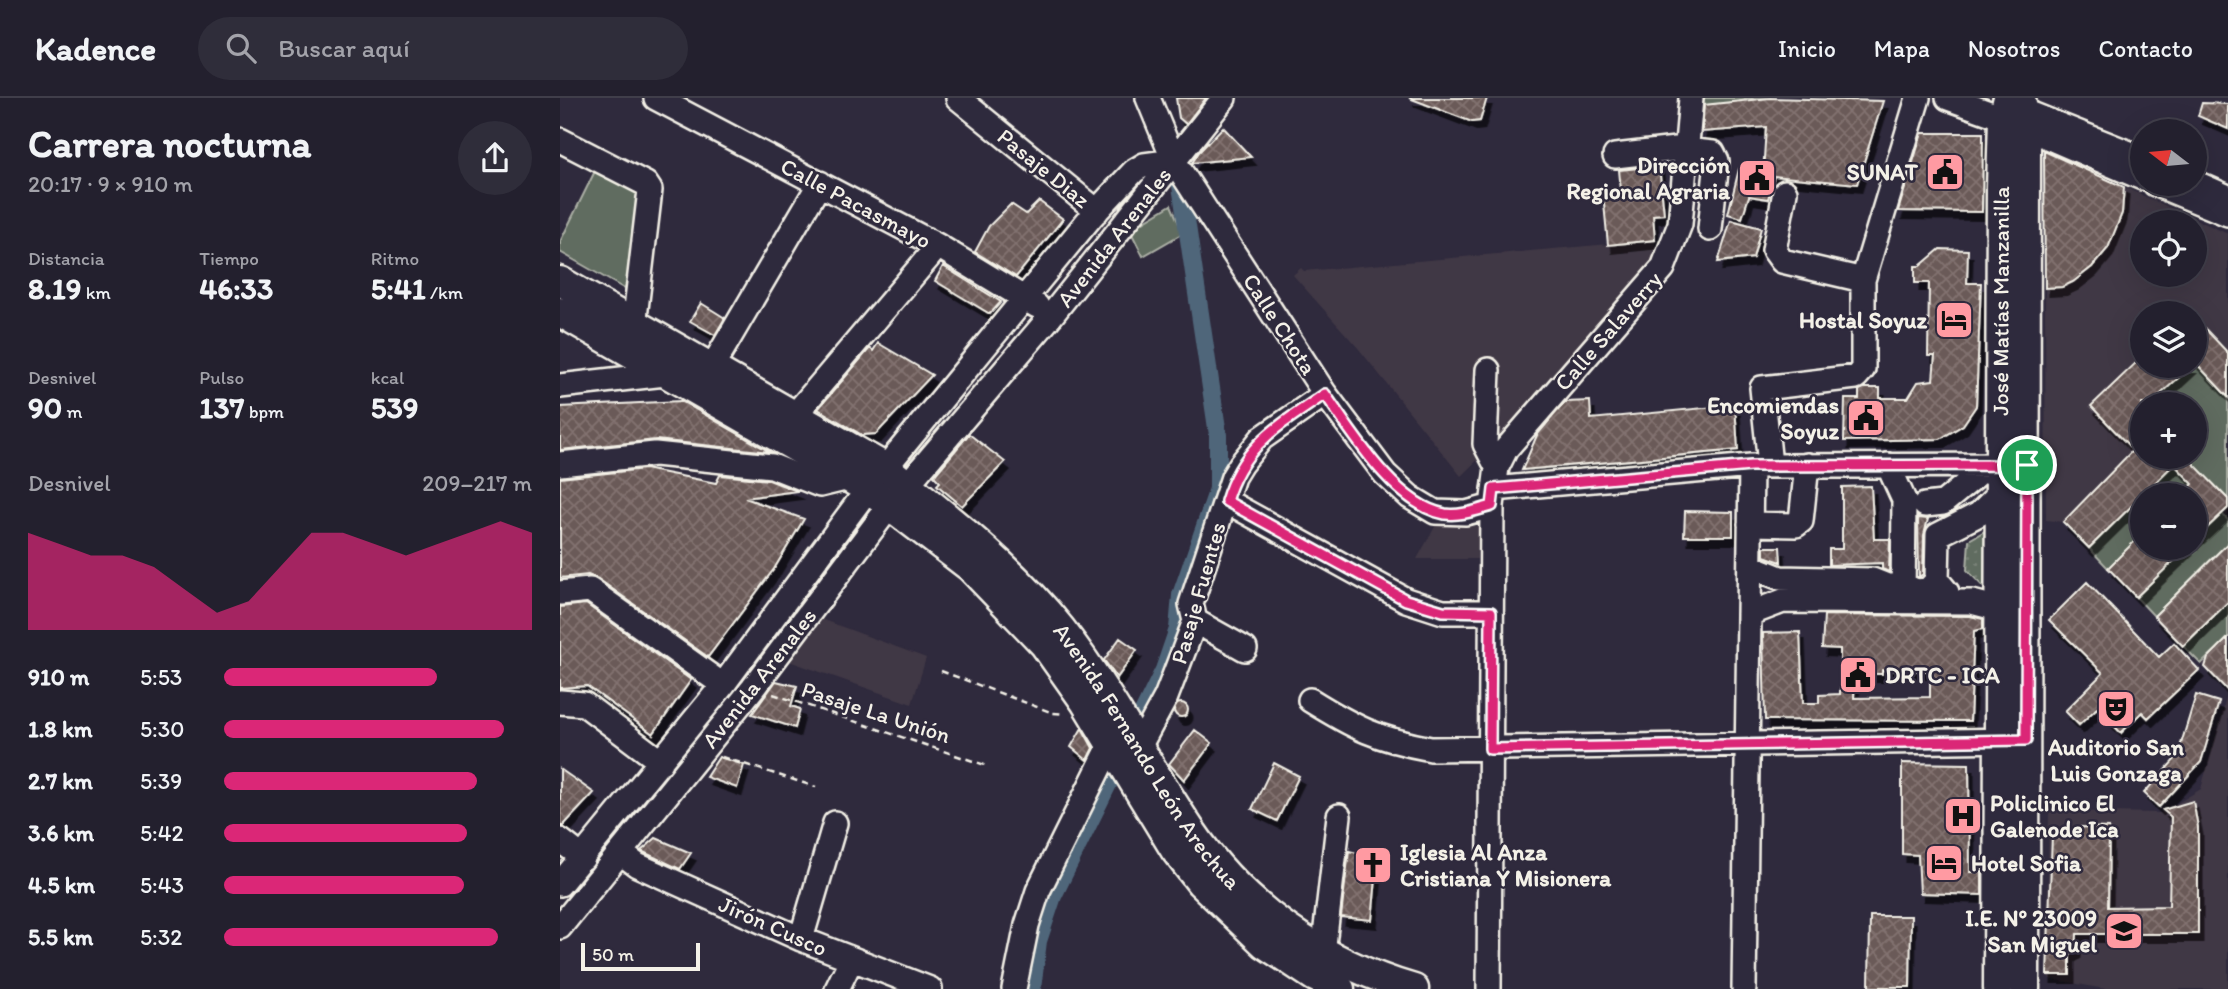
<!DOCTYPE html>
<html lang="es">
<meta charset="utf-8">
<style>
:root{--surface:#23202e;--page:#2f2d3a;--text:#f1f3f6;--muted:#a3a3aa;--line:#403e4a;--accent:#db2777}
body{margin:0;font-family:Itim,sans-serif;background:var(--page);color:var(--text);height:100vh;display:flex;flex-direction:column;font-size:26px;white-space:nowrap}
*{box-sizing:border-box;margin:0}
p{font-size:23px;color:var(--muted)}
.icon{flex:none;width:38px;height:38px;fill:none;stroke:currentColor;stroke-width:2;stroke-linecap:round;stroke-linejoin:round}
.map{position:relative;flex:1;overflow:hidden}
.details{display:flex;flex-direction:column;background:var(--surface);width:560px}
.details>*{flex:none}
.needle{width:46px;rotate:286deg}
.buttons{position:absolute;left:1570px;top:21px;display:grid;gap:14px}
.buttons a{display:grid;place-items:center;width:77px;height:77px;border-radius:50%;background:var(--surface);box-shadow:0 7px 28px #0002,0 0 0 2px var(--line);font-size:35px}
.scale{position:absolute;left:21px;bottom:18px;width:119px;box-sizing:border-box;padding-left:7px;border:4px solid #f4f1e8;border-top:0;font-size:19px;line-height:24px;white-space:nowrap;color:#f4f1e8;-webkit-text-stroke:5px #2f2a3d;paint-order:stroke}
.pin{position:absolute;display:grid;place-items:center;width:60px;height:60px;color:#fff;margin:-30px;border:4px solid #fff;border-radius:50%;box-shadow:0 2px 7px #0007}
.round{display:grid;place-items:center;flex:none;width:74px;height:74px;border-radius:37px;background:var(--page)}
.summary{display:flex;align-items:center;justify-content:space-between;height:119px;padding:0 28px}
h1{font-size:38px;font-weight:700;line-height:52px}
.metrics{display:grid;grid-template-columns:repeat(3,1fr);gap:10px;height:119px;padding:7px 28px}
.metrics div{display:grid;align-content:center}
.metrics b{font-size:30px;font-weight:700}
.metrics small{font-size:19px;font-weight:400}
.metrics p{font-size:19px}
.chart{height:196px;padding:14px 28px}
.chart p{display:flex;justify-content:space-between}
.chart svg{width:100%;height:126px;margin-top:7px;fill:var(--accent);opacity:.7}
ul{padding:0 28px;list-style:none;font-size:23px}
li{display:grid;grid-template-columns:112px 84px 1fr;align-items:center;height:52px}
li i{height:18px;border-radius:9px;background:var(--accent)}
header{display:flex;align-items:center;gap:42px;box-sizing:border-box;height:98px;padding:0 35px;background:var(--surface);border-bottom:2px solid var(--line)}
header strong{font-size:33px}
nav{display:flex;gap:38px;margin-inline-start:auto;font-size:24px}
.search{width:490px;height:63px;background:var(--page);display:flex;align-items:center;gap:18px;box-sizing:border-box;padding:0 24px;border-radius:38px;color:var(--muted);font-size:26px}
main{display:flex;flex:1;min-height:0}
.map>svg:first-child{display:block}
.built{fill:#413845;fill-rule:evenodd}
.grass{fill:url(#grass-dots);stroke:#aaaea4;stroke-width:2}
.park{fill:#616c60;stroke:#aaaea4;stroke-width:2}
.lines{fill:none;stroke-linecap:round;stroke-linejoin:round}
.canal{stroke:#4f667a;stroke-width:18}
.building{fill:url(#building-cross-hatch);stroke:#f4f1e8;stroke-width:2;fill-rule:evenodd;filter:url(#shadow)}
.minor-casing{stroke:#f4f1e8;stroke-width:28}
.major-casing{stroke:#f4f1e8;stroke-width:33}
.path{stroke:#f4f1e8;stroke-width:2.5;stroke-dasharray:7 5;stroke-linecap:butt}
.minor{stroke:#2f2a3d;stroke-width:23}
.major{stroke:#2f2a3d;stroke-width:28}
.route-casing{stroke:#fff;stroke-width:14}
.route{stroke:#db2777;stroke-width:9}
.labels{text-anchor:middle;stroke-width:5;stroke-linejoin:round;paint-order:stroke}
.poi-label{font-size:23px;font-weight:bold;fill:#f4f1e8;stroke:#2f2a3d;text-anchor:end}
.street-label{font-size:23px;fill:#f4f1e8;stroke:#2f2a3d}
</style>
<header>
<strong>Kadence</strong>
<div class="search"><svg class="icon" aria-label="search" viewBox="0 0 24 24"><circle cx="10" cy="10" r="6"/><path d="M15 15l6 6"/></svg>Buscar aquí</div>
<nav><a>Inicio</a><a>Mapa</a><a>Nosotros</a><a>Contacto</a></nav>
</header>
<main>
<section class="details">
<div class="summary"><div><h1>Carrera nocturna</h1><p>20:17 · 9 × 910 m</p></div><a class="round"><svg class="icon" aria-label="share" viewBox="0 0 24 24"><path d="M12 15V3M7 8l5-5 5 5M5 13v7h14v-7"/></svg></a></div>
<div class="metrics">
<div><p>Distancia</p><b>8.19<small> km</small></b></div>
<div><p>Tiempo</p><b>46:33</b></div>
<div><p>Ritmo</p><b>5:41<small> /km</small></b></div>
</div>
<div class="metrics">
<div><p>Desnivel</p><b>90<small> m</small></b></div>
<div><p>Pulso</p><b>137<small> bpm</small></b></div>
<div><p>kcal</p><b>539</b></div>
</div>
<div class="chart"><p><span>Desnivel</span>209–217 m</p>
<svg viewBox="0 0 160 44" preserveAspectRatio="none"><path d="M0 44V10L10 14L20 18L30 18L40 22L50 30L60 38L70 34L80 22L90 10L100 10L110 14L120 18L130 14L140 10L150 6L160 10V44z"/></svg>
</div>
<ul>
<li><b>910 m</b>5:53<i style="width:69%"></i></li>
<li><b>1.8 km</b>5:30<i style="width:91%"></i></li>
<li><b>2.7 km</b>5:39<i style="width:82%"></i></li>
<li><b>3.6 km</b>5:42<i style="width:79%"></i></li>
<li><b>4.5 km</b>5:43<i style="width:78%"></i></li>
<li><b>5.5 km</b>5:32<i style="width:89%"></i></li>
</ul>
</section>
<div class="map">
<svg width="1668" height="891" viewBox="0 0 1668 891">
<defs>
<pattern id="grass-dots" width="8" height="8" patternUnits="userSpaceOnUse" patternTransform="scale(1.75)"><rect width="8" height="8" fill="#616c60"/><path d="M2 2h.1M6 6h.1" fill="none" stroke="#788177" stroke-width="1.8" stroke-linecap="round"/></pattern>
<pattern id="building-cross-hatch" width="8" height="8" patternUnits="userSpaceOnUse" patternTransform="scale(1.75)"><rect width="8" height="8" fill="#6b5a58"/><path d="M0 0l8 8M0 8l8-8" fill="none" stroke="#817270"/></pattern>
<filter id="shadow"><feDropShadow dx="4.5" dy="8" stdDeviation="0" flood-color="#0009"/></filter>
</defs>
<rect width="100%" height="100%" fill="#2f2a3d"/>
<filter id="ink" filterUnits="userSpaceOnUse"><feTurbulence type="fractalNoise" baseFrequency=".0143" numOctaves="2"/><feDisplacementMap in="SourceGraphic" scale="14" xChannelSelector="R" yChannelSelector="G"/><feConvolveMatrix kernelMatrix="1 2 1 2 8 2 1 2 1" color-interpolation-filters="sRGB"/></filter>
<g filter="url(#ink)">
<path class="built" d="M1564,89L1668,136V593L1503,424L1486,422L1485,190L1502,189L1513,184L1532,169L1548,150L1562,115ZM1582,124H1634V177H1582ZM1582,215H1634V268H1582ZM1582,306H1634V359H1582ZM1582,397H1634V450H1582Z
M1095,142V161L942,338L901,378L799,251L733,177L741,170L744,173Z
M876,427L919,428L917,461H857Z
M261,521L366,560L352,606L229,563Z
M1668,594V891H1545L1490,881L1486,875L1489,713L1601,715L1641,691Z"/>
<path class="grass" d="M1430,430V496L1407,472L1409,442Z"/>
<path class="park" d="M1143,0H1210L1142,8Z
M37,69L82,94L70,194L0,154V144Z
M611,107L623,135L583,158L570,132Z
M1635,264L1668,299V401L1627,359H1634V306H1590L1631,268H1634Z
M1614,366L1633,386L1622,397H1582Z
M1582,398V436L1548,470L1529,450Z
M1662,416L1668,422V445L1594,518L1576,499L1627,450H1634L1635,442Z
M1668,504V540L1641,566L1623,548Z"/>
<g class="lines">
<path class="canal" d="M472,891L478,843L493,798L604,572L618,531L621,497L658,391V337L619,74"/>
</g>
<path class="building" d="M616,0H646L626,26L619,20Z
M849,0H927L920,23L912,24Z
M1210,0L1323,3L1297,86L1214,78L1208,101L1189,98L1182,120L1168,116L1179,71L1203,76L1206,29L1142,34L1144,7Z
M1642,5L1668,6V31L1638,18Z
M663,29L691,59L632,65L639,54Z
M1362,35H1423L1422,114L1338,113Z
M1484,53L1564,89L1562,115L1548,150L1532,169L1513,184L1502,189L1485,190Z
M1099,68L1104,116L1093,117L1095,142L1048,147L1043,95L1061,93L1059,72Z
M479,103L503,121L456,179L415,154L429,128L451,106L466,116Z
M1171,122L1201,130L1193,160L1158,164Z
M1380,151L1408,152L1407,185H1421L1416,308L1403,327L1380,341L1284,343L1285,301H1299V292L1304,290H1320V300H1348L1358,284L1373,282L1375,258H1368L1369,185H1355V168H1360Z
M383,168L441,204L430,216L375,183Z
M141,205L165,220L155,237L130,223Z
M1634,219L1668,255V299L1634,263Z
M318,245L372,277L316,336L302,337L258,311L310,250L313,253Z
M1582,259V268H1631L1590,306H1582V359H1627L1668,401V410L1634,442V397H1622L1633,386L1614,366L1529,450L1503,424L1573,352L1531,308Z
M121,303L210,354L96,342L0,352V309Z
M1030,303L1031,321L1175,307L1178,352L962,372L977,337L1005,304Z
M409,336L445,364L402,408L377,387L380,384L374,378Z
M85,371L156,385L160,377L209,382L237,393L185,400L244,421L214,471L148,559L38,481L28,477L0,480V380Z
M1311,388L1314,441H1330L1329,474L1322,471V465L1269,467V451H1282V389Z
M1125,413L1173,414V438H1124Z
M1358,420L1368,421L1364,437L1363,476L1359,479Z
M1582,436V450H1627L1576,499L1548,470Z
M1668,445V504L1623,548L1594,518Z
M1204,449H1220L1221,464L1204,458Z
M1527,484L1599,559L1614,545L1639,572L1588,620L1582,614L1561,635L1537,610L1519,627L1505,613L1543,575L1489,522Z
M26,506L131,582L93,636L27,588L0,590V509Z
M1264,517L1410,518L1423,521V531L1414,533L1410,623L1205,622L1203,535L1240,534L1243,605H1259V597L1280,596V551L1262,550ZM1322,572L1370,573V599L1294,600L1295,576H1322Z
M560,540L577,552L557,580L544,562Z
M1668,540V593L1645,569L1648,560Z
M216,583L237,588L231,608L240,611L235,630L192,616Z
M1636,597L1659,604L1641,664L1599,709L1584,695L1617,659Z
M614 612a7 7 0 1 1 14 0a7 7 0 1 1-14 0Z
M522,630L533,650L527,662L511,649Z
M635,632L652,645L624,682L609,666Z
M159,659L184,667L177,690L146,679Z
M714,665L739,678L717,723L692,711Z
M1342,665L1409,666L1410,774H1422V797L1360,795L1358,757L1342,756Z
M0,671L34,695L3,728H0Z
M1633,703L1638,729V836H1517L1516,852L1510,856V877H1487L1492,737L1521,736V729L1549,730L1548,809L1609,808L1611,719L1603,712Z
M96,740L131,755L120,771L81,753Z
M789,753L818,760L812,822L781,819Z
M1310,818H1351L1350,889H1309Z"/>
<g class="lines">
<g class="minor-casing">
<path id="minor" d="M96,0L378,148L477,208
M398,0L537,113
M588,0L614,63L765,296L825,376L850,399L875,414L906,415L932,408
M1388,0L1443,20L1582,80
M1449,18L1464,13L1582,60
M0,42L86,86L90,92L74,228
M1055,58L1116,51L1153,55L1157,63L1150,131
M1634,84L1668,99
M1595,86L1668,116
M1225,94L1214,152L1222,163L1303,182
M151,271L260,85
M928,272L925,346L937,369
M0,288L105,276L110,267
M233,319L378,148
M0,366L95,356L212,368L260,387L289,380
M1210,367L1202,290L1296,279L1303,271V182L1358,0
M1328,367L1344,402L1343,500
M934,391L1191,368L1457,367
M666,403L846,502L883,514H931
M1365,407L1383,405L1429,367
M1190,426L1236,427L1241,423L1247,367
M1190,468L1220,480L1312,482L1327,488L1343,487L1356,493L1368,492L1377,482
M1387,494L1377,482L1378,437L1419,416L1440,395
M0,495L30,492L163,587
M1189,516L1223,503L1412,504L1439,511V516
M635,523L685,551
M750,602C795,630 817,641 871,651L1457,642
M0,604L24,606L101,664
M580,647L606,599L635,523L631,506L673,379L681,366L702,340L765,296
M0,742L23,760
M61,755L77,767L241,841L370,891
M0,786L163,587L308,391L531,119L574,73L584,67L614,63
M0,829L193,590L331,406L491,218L664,0
M241,841L275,725
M763,855L779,718
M277,891L291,862
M454,891L467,827L478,793L550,648
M929,891L932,408L937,369L946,351L1103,170L1120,126L1131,0
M1184,891L1191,368"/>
</g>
<g class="major-casing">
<g id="major">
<path d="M1461,0L1466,32L1465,891"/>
<path id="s1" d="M0,183L326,370C387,419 452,469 501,531C550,594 586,665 630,731C684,811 762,864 854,891"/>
<path d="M0,214L308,391L411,470L484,546L525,604L615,752L640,784L705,846L755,879L780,891"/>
<path id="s2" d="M1438,891L1441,89L1443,20L1448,0"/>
</g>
</g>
<path class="path" d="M381,573L493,615L505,616
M213,596L428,668
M162,659L256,689"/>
<use href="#minor" class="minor"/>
<use href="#major" class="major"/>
</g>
</g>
<g class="lines" filter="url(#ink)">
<g class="route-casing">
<path id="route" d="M765,296C791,333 836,408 885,416C901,418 917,412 932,408L934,391L1191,368L1467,367L1466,642L930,651L931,514L883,513L846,502L666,403C683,346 719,328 765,296Z"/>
</g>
<use href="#route" class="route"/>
</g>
<defs>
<g id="civic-square" transform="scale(2.0125)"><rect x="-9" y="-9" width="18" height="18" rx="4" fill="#ff9aa2" stroke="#2f2a3d"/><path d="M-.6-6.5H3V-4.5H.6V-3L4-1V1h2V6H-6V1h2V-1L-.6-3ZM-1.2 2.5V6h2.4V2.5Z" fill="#111"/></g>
<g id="hotel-square" transform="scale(2.0125)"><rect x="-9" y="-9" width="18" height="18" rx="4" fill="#ff9aa2" stroke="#2f2a3d"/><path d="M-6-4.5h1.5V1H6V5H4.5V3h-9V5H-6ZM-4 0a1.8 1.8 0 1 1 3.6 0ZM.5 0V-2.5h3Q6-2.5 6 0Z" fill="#111"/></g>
<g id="theatre-square" transform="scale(2.0125)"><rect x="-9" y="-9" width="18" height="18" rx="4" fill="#ff9aa2" stroke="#2f2a3d"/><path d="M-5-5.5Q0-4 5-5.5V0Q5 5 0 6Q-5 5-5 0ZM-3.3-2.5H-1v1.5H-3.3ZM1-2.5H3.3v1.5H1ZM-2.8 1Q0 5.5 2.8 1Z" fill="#111"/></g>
<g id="hospital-square" transform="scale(2.0125)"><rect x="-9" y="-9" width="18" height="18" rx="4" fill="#ff9aa2" stroke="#2f2a3d"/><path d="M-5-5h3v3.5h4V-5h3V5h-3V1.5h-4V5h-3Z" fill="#111"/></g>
<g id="church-square" transform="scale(2.0125)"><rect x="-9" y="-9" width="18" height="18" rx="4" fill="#ff9aa2" stroke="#2f2a3d"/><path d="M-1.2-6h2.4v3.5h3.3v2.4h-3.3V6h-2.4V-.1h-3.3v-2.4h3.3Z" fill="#111"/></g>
<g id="school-square" transform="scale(2.0125)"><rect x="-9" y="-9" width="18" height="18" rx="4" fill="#ff9aa2" stroke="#2f2a3d"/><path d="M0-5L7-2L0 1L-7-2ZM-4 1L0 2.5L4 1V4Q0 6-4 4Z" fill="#111"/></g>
</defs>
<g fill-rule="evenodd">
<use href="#civic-square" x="1385" y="74"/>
<use href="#civic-square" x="1197" y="80"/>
<use href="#hotel-square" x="1394" y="222"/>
<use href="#civic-square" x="1306" y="320"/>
<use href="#civic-square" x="1298" y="577"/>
<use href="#theatre-square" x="1556" y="611"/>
<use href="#hospital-square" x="1403" y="718"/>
<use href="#hotel-square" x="1384" y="765"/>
<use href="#church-square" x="813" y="767"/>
<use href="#school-square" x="1564" y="833"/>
</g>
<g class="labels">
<g class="poi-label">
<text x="1170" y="75">Dirección<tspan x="1170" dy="26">Regional Agraria</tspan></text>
<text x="1358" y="82">SUNAT</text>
<text x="1367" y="230">Hostal Soyuz</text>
<text x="1279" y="315">Encomiendas<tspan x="1279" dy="26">Soyuz</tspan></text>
<text x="1325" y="585" text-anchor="start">DRTC - ICA</text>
<text x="1556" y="657" text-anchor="middle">Auditorio San<tspan x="1556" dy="26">Luis Gonzaga</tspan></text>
<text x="1430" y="713" text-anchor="start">Policlinico El<tspan x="1430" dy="26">Galenode Ica</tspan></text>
<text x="840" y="762" text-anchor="start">Iglesia Al Anza<tspan x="840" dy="26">Cristiana Y Misionera</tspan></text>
<text x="1411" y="773" text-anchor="start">Hotel Sofia</text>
<text x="1537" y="828">I.E. Nº 23009<tspan x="1537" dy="26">San Miguel</tspan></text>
</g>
<g class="street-label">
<text transform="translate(484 70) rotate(39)" y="8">Pasaje Diaz</text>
<text transform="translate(296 105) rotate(28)" y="8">Calle Pacasmayo</text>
<text transform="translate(554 139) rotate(-52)" y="8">Avenida Arenales</text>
<text dy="8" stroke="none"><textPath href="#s2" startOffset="688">José Matías Manzanilla</textPath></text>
<text transform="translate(720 226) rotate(57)" y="8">Calle Chota</text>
<text transform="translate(1048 233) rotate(-49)" y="8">Calle Salaverry</text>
<text transform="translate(638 495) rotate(-74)" y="8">Pasaje Fuentes</text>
<text transform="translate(199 580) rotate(-52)" y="8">Avenida Arenales</text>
<text transform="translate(316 614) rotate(18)" y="8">Pasaje La Unión</text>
<text dy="8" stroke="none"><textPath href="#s1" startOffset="768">Avenida Fernando León Arechua</textPath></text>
<text transform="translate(213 828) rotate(24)" y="8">Jirón Cusco</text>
</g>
</g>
</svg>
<div class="buttons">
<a><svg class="needle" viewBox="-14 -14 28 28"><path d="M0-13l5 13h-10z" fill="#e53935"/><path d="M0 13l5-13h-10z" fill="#a3a3aa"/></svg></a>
<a><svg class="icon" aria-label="locate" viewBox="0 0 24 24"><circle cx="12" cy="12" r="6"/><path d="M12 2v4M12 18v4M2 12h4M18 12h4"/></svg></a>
<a><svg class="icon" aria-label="layers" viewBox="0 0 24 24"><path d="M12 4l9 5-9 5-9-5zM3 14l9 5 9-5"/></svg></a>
<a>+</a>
<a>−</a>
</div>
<div class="scale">50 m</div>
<div class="pin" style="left:1467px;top:367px;background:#1e9e55"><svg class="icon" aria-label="arrive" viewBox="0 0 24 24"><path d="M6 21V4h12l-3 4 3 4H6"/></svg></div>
</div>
</main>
